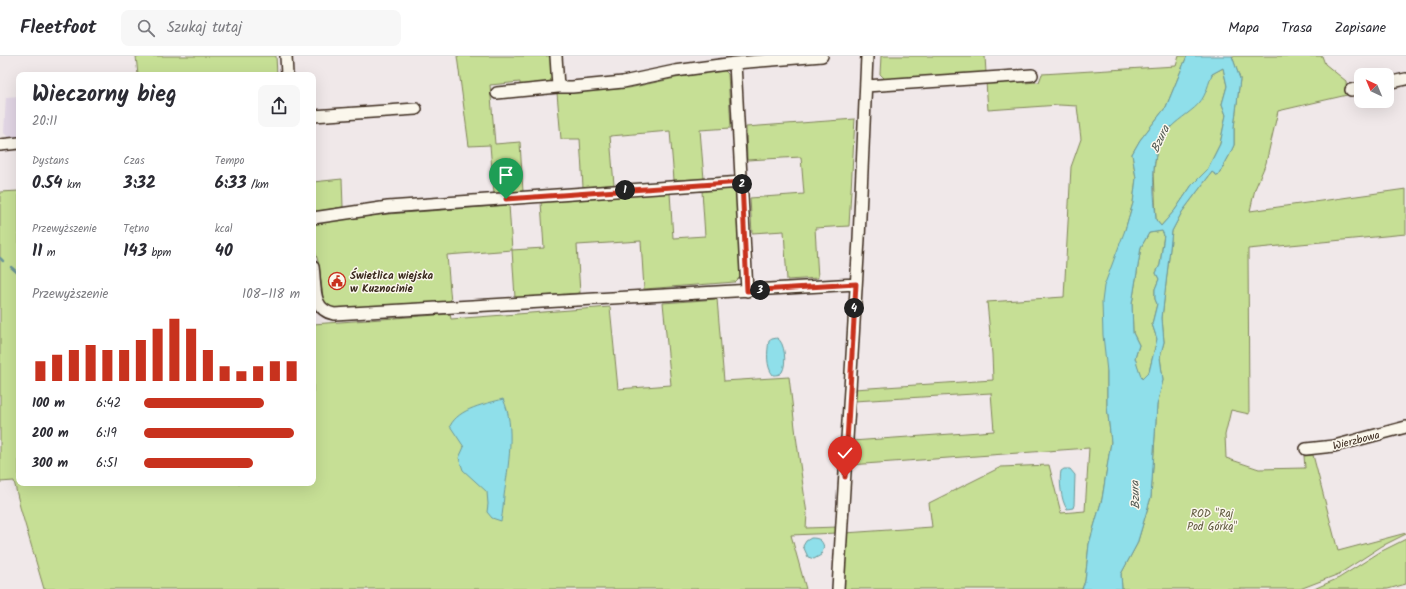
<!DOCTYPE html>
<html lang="pl">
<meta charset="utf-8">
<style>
:root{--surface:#fff;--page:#f7f7f7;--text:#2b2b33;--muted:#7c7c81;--line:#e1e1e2;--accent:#c8321e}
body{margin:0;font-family:Kalam,sans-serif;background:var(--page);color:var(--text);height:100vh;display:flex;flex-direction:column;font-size:15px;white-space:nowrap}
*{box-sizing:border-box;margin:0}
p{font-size:13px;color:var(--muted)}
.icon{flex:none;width:22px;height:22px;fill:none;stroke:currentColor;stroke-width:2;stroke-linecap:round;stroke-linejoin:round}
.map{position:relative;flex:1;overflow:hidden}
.panel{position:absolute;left:16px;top:16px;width:300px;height:414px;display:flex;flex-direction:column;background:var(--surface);border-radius:8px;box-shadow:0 4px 16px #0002}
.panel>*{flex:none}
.needle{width:26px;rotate:316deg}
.buttons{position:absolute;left:1354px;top:12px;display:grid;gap:8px}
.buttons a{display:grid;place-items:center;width:40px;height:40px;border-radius:8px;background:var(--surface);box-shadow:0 4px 16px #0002;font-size:20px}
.pin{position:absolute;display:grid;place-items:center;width:34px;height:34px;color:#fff;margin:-41px -17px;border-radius:50% 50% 50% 0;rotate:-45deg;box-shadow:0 0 4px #0007}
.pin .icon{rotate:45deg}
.km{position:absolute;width:20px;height:20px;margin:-10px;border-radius:50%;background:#222;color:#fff;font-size:11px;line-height:20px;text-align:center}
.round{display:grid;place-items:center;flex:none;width:42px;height:42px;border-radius:8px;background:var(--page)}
.summary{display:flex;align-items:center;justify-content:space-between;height:68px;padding:0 16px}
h1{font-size:22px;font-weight:700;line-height:30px}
.stats{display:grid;grid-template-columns:repeat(3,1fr);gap:6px;height:68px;padding:4px 16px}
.stats div{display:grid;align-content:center}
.stats b{font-size:17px;font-weight:700}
.stats small{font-size:11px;font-weight:400}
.stats p{font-size:11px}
.chart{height:112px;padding:8px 16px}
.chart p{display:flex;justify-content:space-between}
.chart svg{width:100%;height:72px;margin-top:4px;stroke:var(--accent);stroke-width:6}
ul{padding:0 16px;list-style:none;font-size:13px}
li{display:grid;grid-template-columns:64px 48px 1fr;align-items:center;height:30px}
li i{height:10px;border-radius:5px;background:var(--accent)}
header{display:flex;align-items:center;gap:24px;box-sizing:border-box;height:56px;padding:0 20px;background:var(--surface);border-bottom:1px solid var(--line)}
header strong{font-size:19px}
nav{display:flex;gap:22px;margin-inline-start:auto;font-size:14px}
.search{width:280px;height:36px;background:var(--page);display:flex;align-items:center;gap:10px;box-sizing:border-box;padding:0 14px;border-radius:8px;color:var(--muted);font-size:15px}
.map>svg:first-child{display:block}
.built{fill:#e2d6e5}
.green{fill:#c6df95;stroke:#80845a}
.water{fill:#8fdfea;stroke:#6d9798;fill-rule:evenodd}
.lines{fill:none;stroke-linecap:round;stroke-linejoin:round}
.stream{stroke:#6d9798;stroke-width:2.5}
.minor-casing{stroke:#3b2a1e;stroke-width:14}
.minor{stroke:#fbf7ec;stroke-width:11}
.route-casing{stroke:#fff;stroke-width:8}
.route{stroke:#c8321e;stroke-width:5}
.labels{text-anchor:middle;stroke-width:3;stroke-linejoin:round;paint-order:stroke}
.poi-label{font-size:11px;font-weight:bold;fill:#3b2a1e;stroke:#fbf7ec;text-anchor:start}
.street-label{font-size:11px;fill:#3b2a1e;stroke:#fbf7ec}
.park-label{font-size:11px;fill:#5e573c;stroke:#fbf7ec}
.water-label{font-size:12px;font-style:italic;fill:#505751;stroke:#fbf7ec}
</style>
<header>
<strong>Fleetfoot</strong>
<div class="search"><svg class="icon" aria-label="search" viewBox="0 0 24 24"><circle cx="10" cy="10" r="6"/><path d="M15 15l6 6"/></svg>Szukaj tutaj</div>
<nav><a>Mapa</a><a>Trasa</a><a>Zapisane</a></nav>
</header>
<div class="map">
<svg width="1406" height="533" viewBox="0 0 1406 533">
<rect width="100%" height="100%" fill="#f0e8e9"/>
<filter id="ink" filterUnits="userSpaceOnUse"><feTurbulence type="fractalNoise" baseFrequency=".025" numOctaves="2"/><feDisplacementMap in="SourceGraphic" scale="8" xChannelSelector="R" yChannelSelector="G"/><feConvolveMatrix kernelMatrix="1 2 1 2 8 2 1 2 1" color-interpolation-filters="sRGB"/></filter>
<g filter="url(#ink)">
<path class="built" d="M19,40V82H9L4,77L6,41Z"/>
<path class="green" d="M136,0H276L277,19H138Z
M457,0H551L554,22L550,26L520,29V26L490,29L495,88L520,86L523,136L494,138L490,89L469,90Z
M881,0H985L986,17L886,24L880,18Z
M1179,0H1187L1166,51L1140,84L1132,98L1136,122L1133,147L1125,174L1107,316V350L1111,386L1102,443L1089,488L1085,525L1082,533H842L845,477L932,471L929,447L1001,411L1049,409L1061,457L1085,455L1089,392L850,409L852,385L994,375L991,337L854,345V333L993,324L992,298L987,246L1064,241L1071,111L1081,83L1077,50L1059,49L988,54L986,26L1022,24L1024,27L1039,26L1042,18L1176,10Z
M1232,0H1322L1325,8L1346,25L1347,39L1278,55L1266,107L1255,133L1250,155L1406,133V178L1248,193L1249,358L1231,354L1225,379L1226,402L1259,413L1305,412L1304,400L1313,399L1338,495L1406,477V478L1382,490L1339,518L1300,533H1122L1121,518L1137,488L1151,441L1157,349L1163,324L1160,301L1164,286L1162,262L1172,175L1182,156L1212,116L1218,120L1229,100L1234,89V71L1240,23Z
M722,12L728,18L731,72L700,74L704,123L674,124L670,75L610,80L614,129L583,131L580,83H561L557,37L629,32Z
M1223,12L1227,30L1222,48L1226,59L1220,88L1207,114L1192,129L1175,154L1161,170L1156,164L1154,115L1156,98L1162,83L1171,70L1190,54L1212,18Z
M855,63L849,170L815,172L818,222L787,224L784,175L752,177L750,142L804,138L801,101L747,104L746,71Z
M342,123L343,151L313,156V126Z
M729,132L736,138L741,220L735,226L644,233L641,185L577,189L580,237L515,242L512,194L447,199L451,247L330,255L324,250L319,209L313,188V167L375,159L509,149L512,194L544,192L541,146L670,137L673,182L705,180L702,135Z
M19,135V427H313V268L450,258L451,263L610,251L618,333L671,329L663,247L717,243L724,325L789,321L796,380L807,458L806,472L838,471L837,477L791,479L806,533H44L20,451L14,425L0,426V136Z
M1162,175L1164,178L1160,209L1156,217L1159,223L1155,233V243L1157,248L1152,268L1157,283L1149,316L1141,324L1135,302L1139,289L1133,277L1132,248L1141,191L1149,177Z
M1406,483V528L1388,533H1314L1339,522L1380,496Z"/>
<path class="water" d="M1187,0H1232L1240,23L1234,71V89L1229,100L1218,120L1212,116L1182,156L1172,175L1162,262L1164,286L1160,301L1163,324L1157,349L1151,441L1137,488L1121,518L1122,533H1082L1085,525L1089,488L1102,443L1111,386L1107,350V316L1103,279L1102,246L1104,230L1125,174L1133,147L1136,122L1132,98L1140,84L1166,51ZM1223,12L1227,30L1222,48L1226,59L1220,88L1207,114L1192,129L1175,154L1161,170L1156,164C1154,133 1147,93 1172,70C1179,63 1195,53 1200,46C1206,39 1209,26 1212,18ZM1162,175L1164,179L1160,209L1156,217L1159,223L1155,233V243L1157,248L1152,268L1157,283L1149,316L1142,323L1135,302L1139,289L1133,277L1132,248L1141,191L1149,177Z
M777,282C785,286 787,308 782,316C780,319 776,319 773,319C766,311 767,296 769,285L772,283Z
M503,343C516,370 508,411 504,440C503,449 503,456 501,465L492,462L487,456L488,448L487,436L463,414L459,402L464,391L450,370C459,352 486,348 503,343Z
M1064,413H1070L1075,419L1074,449L1073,452L1067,453C1061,445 1059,424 1061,415Z
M811,482C819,482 822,484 824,491L821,499L814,503L808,501L803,490L806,485Z"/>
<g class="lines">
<path class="stream" d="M0,202L3,205
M11,211L19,218"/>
<g class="minor-casing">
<path id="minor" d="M286,0L287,19
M556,0L558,31H572L623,26L675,15L735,7L822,0
M735,7L747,235
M1387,27L1406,23
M866,30L1032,19
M1351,34L1361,32
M497,37L558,31
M313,60L416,53
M0,89L19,87
M313,162L388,151L742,126
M313,211C316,229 311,254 334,258L856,228
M1306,393L1334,390L1406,371
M838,533L859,183L867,0"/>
</g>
<use href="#minor" class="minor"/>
</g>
</g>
<g class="lines" filter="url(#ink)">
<g class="route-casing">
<path id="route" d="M506,143L742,126L747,235L856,228L845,421"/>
</g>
<use href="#route" class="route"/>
</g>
<defs>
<g id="civic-ring" transform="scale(0.9)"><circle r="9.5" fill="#fbf7ec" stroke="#c8321e" stroke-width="1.5"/><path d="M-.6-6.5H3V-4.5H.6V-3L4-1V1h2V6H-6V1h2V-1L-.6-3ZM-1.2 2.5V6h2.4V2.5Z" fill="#c8321e"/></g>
</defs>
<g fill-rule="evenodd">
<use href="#civic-ring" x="337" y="225"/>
</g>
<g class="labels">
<g class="poi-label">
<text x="350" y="223">Świetlica wiejska<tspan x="350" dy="13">w Kuznocinie</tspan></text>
</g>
<g class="street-label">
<text transform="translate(1356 384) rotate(-14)" y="4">Wierzbowa</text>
</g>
<g class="park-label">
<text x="1212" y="461">ROD "Raj<tspan x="1212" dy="13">Pod Górką"</tspan></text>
</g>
<g class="water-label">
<text transform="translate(1160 83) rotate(-65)" y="4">Bzura</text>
<text transform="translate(1135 439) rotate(-92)" y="4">Bzura</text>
</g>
</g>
</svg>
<div class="buttons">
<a><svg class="needle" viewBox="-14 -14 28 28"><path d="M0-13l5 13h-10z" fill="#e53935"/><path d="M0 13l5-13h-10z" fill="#7c7c81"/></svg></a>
</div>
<div class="pin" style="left:506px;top:143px;background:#1e9e55"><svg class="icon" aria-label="arrive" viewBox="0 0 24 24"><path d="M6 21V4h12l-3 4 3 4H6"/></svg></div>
<div class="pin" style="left:845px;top:421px;background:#d93025"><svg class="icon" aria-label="check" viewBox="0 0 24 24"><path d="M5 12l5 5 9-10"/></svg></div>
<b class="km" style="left:625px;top:134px">1</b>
<b class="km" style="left:742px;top:128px">2</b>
<b class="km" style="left:760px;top:234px">3</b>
<b class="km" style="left:854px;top:252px">4</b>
<section class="panel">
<div class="summary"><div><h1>Wieczorny bieg</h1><p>20:11</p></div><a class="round"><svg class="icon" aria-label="share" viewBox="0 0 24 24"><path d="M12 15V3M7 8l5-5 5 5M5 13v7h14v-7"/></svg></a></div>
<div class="stats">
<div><p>Dystans</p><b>0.54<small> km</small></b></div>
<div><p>Czas</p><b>3:32</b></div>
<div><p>Tempo</p><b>6:33<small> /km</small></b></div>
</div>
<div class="stats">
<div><p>Przewyższenie</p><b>11<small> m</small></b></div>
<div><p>Tętno</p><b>143<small> bpm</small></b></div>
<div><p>kcal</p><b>40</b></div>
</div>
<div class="chart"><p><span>Przewyższenie</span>108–118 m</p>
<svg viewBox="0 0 160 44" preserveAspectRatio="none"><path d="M5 44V32M15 44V28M25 44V25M35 44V22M45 44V25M55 44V25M65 44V19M75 44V12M85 44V6M95 44V12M105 44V25M115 44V35M125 44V38M135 44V35M145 44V32M155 44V32"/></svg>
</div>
<ul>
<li><b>100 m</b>6:42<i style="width:77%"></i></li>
<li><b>200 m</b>6:19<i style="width:96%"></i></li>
<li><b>300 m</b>6:51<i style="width:70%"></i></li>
</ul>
</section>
</div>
